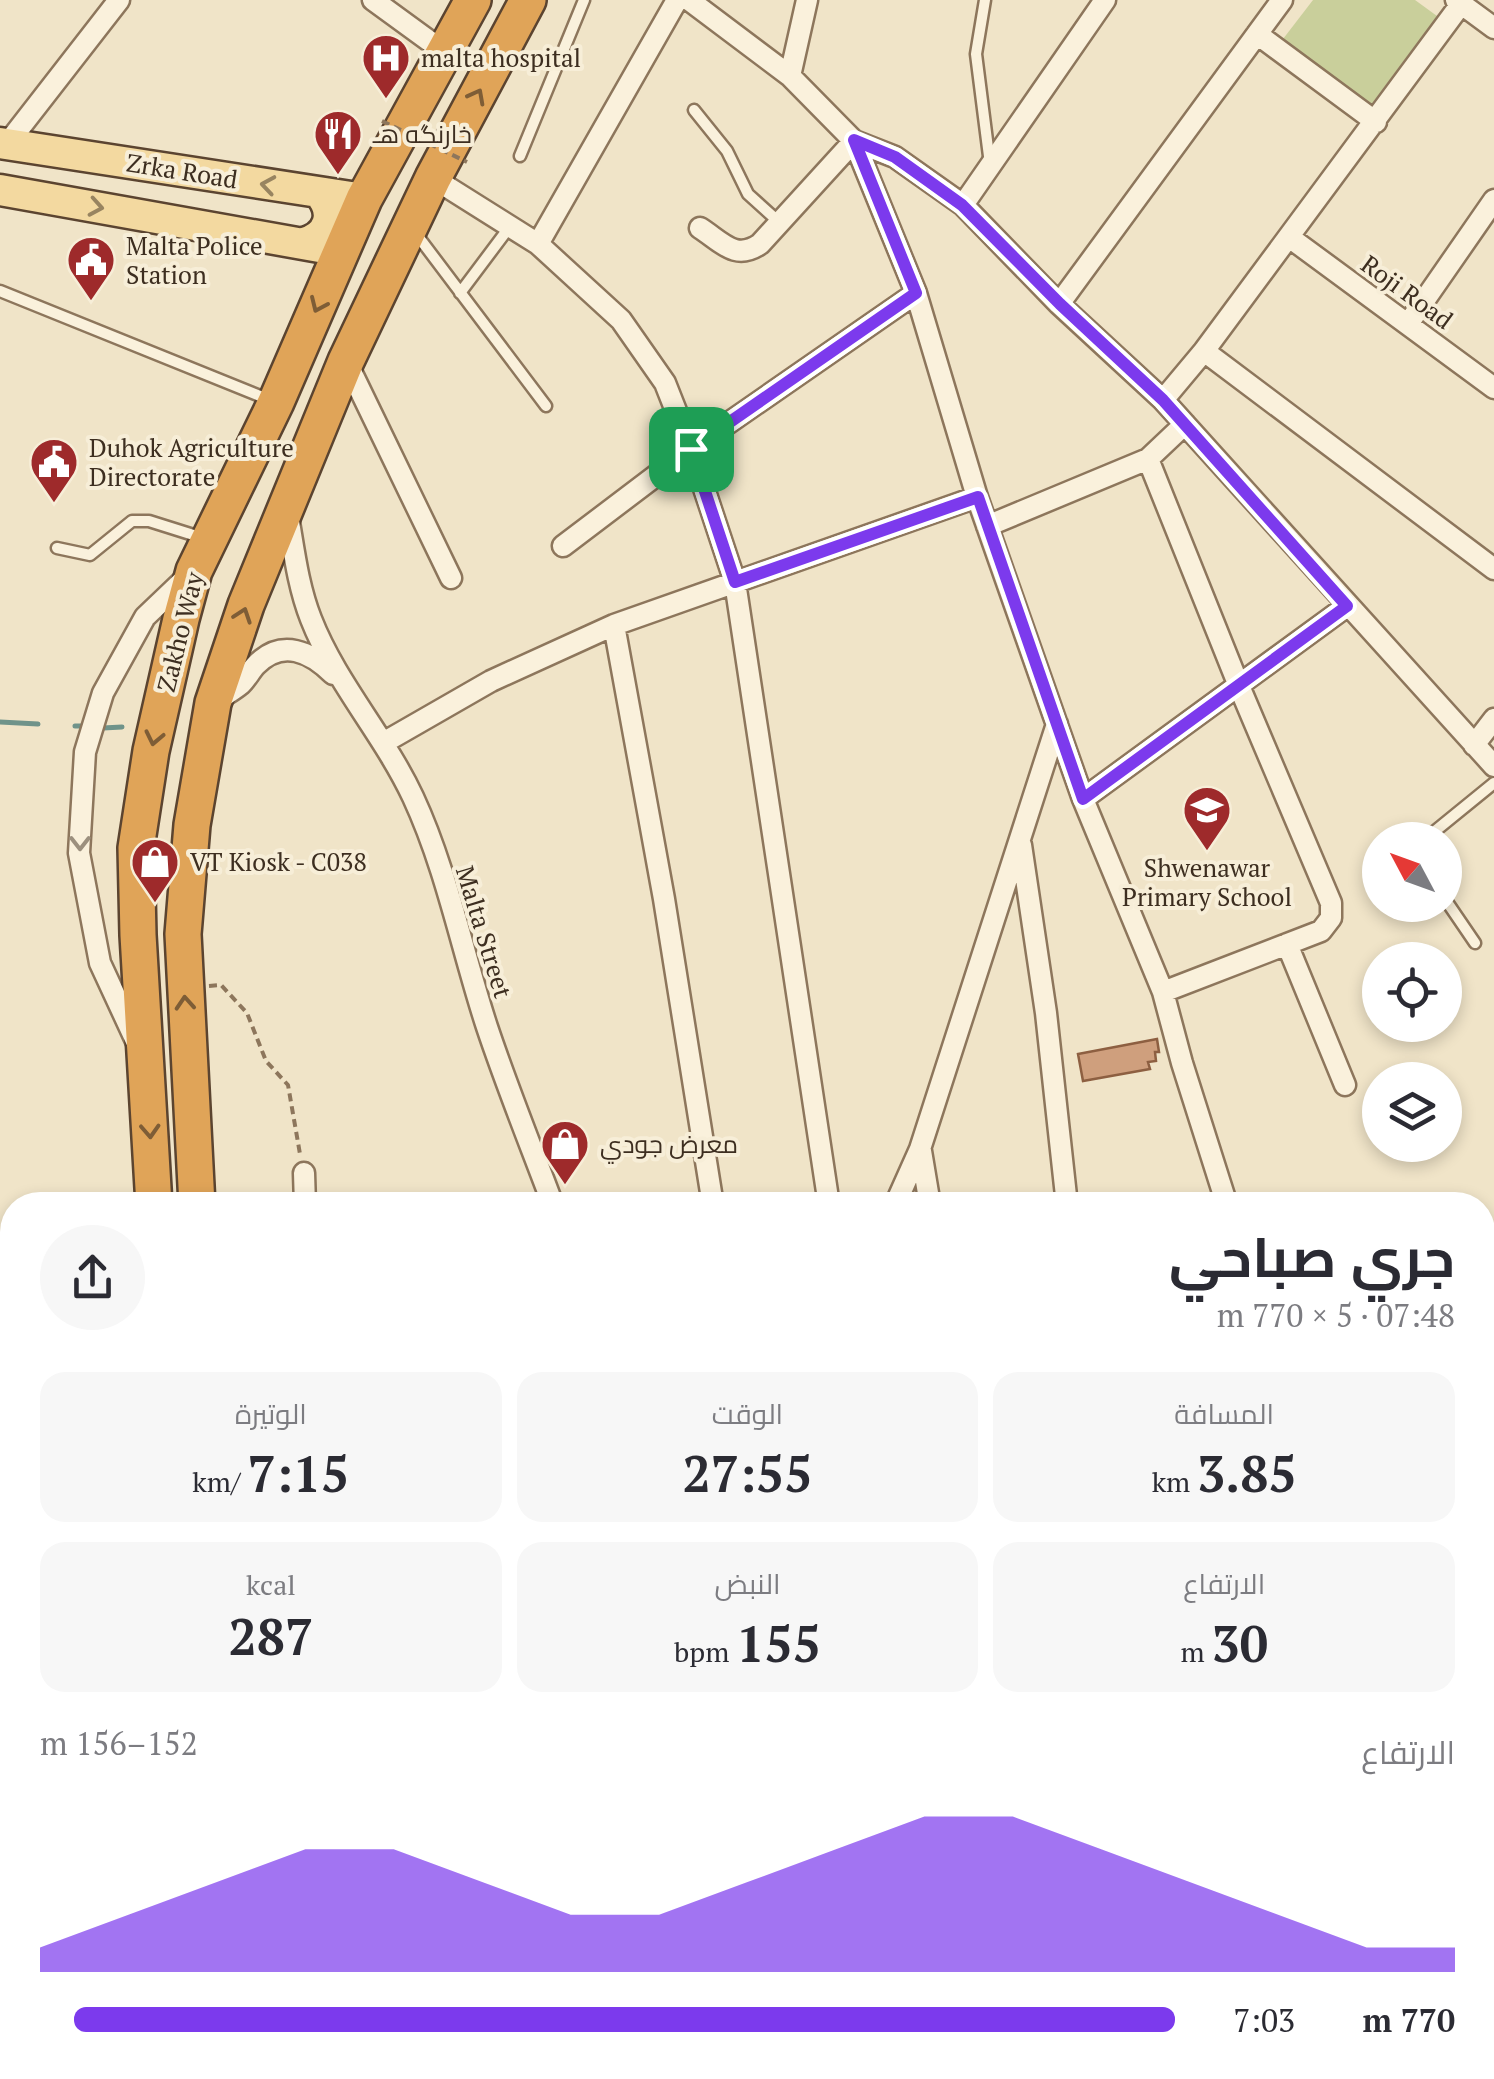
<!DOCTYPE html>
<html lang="ar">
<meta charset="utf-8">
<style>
:root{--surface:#fff;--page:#f7f7f7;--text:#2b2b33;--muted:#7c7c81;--accent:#7c3aed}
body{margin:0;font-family:"PT Serif",Cairo,serif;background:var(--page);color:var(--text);direction:rtl;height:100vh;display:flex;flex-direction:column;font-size:38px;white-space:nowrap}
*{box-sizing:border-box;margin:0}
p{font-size:32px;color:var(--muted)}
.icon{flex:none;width:55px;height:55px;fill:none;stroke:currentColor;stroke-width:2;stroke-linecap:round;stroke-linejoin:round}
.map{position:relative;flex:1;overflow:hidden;direction:ltr}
.drawer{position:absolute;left:0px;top:1192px;width:1495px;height:888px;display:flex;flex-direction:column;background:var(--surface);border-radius:40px 40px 0 0;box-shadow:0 5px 15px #0003;direction:rtl}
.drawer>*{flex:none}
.needle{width:65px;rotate:311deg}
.fabs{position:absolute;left:1362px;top:822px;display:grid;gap:20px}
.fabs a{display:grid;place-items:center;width:100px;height:100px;border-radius:50%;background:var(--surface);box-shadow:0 5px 15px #0003;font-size:50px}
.pin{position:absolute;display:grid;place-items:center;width:85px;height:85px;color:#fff;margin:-42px;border-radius:20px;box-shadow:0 5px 15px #0006}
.round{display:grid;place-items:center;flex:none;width:105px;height:105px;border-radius:52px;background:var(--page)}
.head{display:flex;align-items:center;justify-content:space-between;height:170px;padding:0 40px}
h1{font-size:55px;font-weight:700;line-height:75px}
.figures{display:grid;grid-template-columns:repeat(3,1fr);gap:15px;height:170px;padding:10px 40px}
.figures div{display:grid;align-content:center;border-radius:25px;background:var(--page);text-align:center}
.figures b{font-size:50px;font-weight:700}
.figures small{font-size:28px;font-weight:400}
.figures p{font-size:28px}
.chart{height:280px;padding:20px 40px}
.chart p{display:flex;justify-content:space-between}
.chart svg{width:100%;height:180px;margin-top:10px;fill:var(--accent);opacity:.7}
ul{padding:0 40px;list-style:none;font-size:32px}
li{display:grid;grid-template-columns:160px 120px 1fr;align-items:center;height:75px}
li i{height:25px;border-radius:12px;background:var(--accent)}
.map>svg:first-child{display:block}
.green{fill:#c9cf9b}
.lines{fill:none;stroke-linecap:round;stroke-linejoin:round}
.stream{stroke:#6f938a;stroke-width:5}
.building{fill:#cf9f7d;stroke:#8d5f41;stroke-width:2.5}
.lane-casing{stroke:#8d765c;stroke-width:15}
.street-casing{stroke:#8d765c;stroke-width:25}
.primary-casing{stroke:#5b4430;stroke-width:35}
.highway-casing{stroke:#5b4430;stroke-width:40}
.path{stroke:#8d765c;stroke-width:4;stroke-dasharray:8 5;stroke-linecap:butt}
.lane{stroke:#faf1dc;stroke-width:10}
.street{stroke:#faf1dc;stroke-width:20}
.primary{stroke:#f3d9a0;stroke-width:30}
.highway{stroke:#e0a458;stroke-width:35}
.path-bridge{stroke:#8d765c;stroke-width:4;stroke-dasharray:8 5;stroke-linecap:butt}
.oneway{stroke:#7e5d36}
.oneway2{stroke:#988460}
.oneway3{stroke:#9c907e}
.route-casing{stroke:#fff;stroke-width:20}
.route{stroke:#7c3aed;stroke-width:12}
.labels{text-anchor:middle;stroke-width:8;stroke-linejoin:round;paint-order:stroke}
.poi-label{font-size:25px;fill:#3d2e20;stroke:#f7eed8;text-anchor:start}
.street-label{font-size:25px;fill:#3d2e20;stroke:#f7eed8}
</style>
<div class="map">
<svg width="1494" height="2079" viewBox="0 0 1494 2079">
<rect width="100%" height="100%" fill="#f0e4c8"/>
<path class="green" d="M1313,0H1415L1437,16L1371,105L1283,39Z"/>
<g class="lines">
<path class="stream" d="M0,722L38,724
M75,726H82
M103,728L122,727"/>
</g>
<path class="building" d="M1157,1039L1159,1052H1155L1156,1061L1148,1062L1150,1069L1083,1081L1078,1054Z"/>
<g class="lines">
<g class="lane-casing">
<path id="lane" d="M985,0L976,54L990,164
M694,110L727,151L748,194L779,222
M520,156L584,0
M414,231L546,406
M0,291L270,400
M460,293L511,225
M57,548L90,555L132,521H149L203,538
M1424,840L1494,783
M1445,899L1475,943
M1486,2079L1494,2075"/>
</g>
<g class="street-casing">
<path id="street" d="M373,0L443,51
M689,0L790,76L854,141L916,293L977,497L1083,799L1163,992L1182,1063L1227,1205
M1456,0L1494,28
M1257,34L1376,122
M790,76L807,0
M7,144L119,0
M433,178L538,244L621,320L665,383L691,449L735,582L829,1205
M963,205L1105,0
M700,228C722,242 735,261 760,244L854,141L895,157L963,205L1059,304L1163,400L1494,766
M1289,237L1494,388
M538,244L677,0
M1059,304L1282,0
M1408,324L1494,200
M1204,351L1494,569
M346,361L451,578
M1163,400L1204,351L1461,4
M1148,459L1239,686L1331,903V918L1321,931L1163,992
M288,516C294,551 298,586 311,619C336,683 384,735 413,797C447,870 462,951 487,1027C507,1087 531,1146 553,1205
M987,526L1148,459L1185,424
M563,546L691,449L916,293
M614,625L664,899L713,1205
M215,702C223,696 234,690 241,684C247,678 251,670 256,665C282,638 311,652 333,674
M383,743L491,681L614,625L977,497
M1474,745L1494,719
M1083,799L1347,606
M1021,845L1046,1013L1067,1205
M1287,944L1345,1085
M137,1043L100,963L79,853L85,752L103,693L145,617L189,575
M921,1151L930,1205
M304,1173L305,1205
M895,1205L920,1149L1057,724
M1482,1270L1494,1260
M1482,1470L1494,1460
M1482,1596L1494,1609
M1482,1657L1494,1647
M1482,1874L1494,1864
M0,1895L12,1894
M249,2068L257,2079
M736,2068L743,2079
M955,2068L960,2079
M1171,2068L1176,2079
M1379,2068L1385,2079
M195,2079L201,2068
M539,2079L542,2068
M775,2079L791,2068
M1320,2079L1331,2068"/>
</g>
<g class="primary-casing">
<path id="primary" d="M0,143L364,199
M0,190L342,251
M304,243C329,236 337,213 319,193"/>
</g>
<g class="highway-casing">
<path id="highway" d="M154,1205L138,935L136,848L151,751L181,619L194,571L276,402L364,199L473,0
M197,1205L183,934L192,825L213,703L246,605L346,361L433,178L528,0
M0,1970L12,1953
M0,2046L12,2030"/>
</g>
<path class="path" d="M209,986L221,985L247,1013L266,1061L288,1085L300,1154"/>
<use href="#lane" class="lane"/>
<use href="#street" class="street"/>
<use href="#primary" class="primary"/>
<use href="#highway" class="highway"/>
<path class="path-bridge" d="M382,121L467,162"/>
</g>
<defs><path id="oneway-chevron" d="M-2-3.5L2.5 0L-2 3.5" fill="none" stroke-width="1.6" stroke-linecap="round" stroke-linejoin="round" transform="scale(2.5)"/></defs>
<g class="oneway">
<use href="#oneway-chevron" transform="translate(477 96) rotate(-62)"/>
<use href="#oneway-chevron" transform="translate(318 305) rotate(114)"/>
<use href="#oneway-chevron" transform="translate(243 615) rotate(-71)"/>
<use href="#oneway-chevron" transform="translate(154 738) rotate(102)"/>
<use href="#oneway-chevron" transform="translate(185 1003) rotate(-94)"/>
<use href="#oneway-chevron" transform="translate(150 1131) rotate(87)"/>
</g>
<g class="oneway2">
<use href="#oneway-chevron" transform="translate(268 185) rotate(-171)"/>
<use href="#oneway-chevron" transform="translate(96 207) rotate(10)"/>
</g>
<use class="oneway3" href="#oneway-chevron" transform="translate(80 843) rotate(90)"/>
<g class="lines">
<g class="route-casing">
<path id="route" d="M854,140L895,157L962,205L1060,304L1163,400L1347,606L1083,799L978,497L735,582L691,449L916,293Z"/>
</g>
<use href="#route" class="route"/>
</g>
<defs>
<g id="hospital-pin" transform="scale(2.5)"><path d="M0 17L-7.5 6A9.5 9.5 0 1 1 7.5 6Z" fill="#9e2a2b" stroke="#f7eed8"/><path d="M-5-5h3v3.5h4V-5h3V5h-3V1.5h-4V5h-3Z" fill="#fff"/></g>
<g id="restaurant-pin" transform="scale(2.5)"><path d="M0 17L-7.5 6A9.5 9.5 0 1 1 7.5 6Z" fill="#9e2a2b" stroke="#f7eed8"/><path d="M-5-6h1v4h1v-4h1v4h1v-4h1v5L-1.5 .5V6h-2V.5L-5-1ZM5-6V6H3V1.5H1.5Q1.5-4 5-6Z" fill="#fff"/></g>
<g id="civic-pin" transform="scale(2.5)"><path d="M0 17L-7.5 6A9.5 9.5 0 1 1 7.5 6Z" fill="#9e2a2b" stroke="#f7eed8"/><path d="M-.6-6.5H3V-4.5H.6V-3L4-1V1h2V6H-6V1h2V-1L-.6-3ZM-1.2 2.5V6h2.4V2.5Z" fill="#fff"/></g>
<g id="school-pin" transform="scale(2.5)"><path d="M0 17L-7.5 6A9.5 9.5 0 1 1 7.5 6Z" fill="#9e2a2b" stroke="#f7eed8"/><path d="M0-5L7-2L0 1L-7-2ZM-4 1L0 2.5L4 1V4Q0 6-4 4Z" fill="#fff"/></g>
<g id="shop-pin" transform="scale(2.5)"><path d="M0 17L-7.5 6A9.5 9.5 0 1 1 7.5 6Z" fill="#9e2a2b" stroke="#f7eed8"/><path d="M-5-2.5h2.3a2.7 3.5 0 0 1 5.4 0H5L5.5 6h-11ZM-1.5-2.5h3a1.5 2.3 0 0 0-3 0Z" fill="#fff"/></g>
</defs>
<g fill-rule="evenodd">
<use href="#hospital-pin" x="386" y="58"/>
<use href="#restaurant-pin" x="338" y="134"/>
<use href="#civic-pin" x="91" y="260"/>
<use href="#civic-pin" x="54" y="462"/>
<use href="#school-pin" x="1207" y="810"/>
<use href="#shop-pin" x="155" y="862"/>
<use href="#shop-pin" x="565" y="1144"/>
</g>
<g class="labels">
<g class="poi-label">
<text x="421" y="67">malta hospital</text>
<text x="373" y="143">خارنگه هـ</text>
<text x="126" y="255">Malta Police<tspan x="126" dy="29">Station</tspan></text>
<text x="89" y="457">Duhok Agriculture<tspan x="89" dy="29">Directorate</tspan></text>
<text x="190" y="871">VT Kiosk - C038</text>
<text x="1207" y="877" text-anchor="middle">Shwenawar<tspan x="1207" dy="29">Primary School</tspan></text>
<text x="600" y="1153">معرض جودي</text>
</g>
<g class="street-label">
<text transform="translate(182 171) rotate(9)" y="9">Zrka Road</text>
<text transform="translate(1407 292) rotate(36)" y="9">Roji Road</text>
<text transform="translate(180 632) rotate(-76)" y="9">Zakho Way</text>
<text transform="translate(484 932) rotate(73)" y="9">Malta Street</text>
</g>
</g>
</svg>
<div class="fabs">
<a><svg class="needle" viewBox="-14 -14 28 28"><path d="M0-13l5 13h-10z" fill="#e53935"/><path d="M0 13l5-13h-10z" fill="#7c7c81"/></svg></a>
<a><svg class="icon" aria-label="locate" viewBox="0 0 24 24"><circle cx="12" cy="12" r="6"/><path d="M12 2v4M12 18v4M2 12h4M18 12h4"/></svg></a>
<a><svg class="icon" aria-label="layers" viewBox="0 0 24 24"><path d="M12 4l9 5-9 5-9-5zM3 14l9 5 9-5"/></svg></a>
</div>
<div class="pin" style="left:691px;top:449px;background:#1e9e55"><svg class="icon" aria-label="arrive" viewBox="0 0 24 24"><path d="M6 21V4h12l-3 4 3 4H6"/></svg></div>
<section class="drawer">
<div class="head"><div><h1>جري صباحي</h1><p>07:48 · 5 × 770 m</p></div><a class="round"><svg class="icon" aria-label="share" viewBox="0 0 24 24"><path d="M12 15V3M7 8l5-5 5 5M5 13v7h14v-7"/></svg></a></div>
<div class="figures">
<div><p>المسافة</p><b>3.85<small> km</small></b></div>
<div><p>الوقت</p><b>27:55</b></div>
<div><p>الوتيرة</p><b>7:15<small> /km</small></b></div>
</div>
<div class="figures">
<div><p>الارتفاع</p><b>30<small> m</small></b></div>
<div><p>النبض</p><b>155<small> bpm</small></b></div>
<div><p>kcal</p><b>287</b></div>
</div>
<div class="chart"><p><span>الارتفاع</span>152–156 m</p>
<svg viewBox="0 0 160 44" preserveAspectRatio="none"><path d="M0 44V38L10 30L20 22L30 14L40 14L50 22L60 30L70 30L80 22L90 14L100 6L110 6L120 14L130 22L140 30L150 38L160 38V44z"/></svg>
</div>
<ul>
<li><b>770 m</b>7:03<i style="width:97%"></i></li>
</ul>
</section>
</div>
